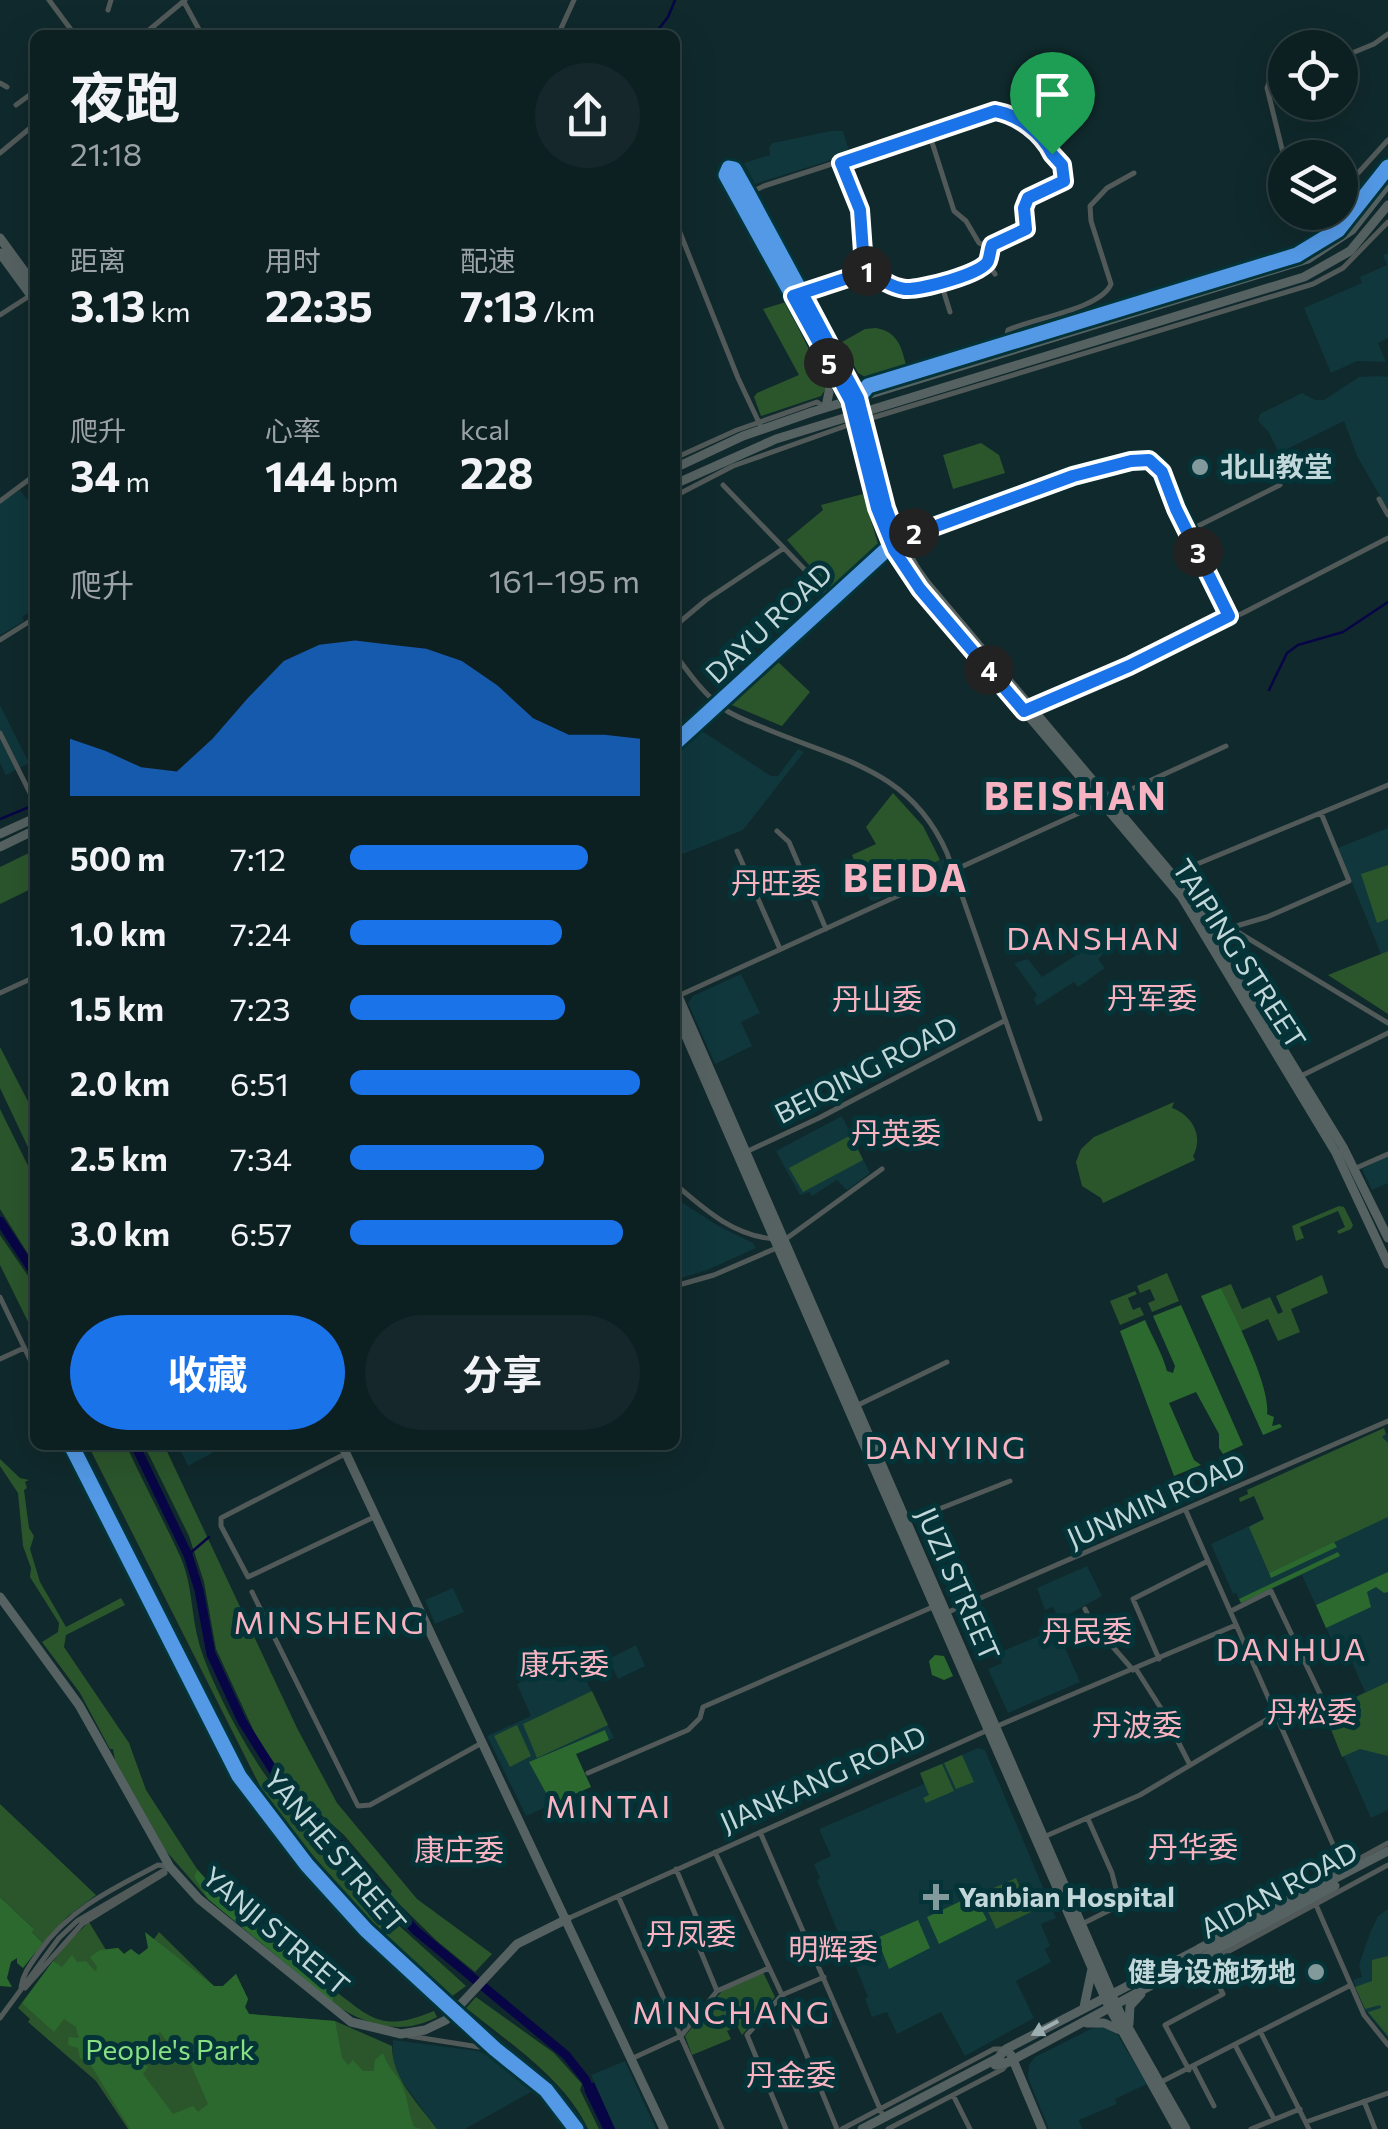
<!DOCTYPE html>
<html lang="zh">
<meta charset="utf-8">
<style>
:root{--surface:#0c1f21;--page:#15272a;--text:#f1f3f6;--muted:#9aa2a5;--line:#2c3d3f;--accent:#1a73e8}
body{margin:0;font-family:Commissioner,"Noto Sans SC",sans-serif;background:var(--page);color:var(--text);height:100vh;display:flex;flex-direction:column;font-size:38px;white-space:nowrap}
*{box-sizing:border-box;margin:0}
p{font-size:32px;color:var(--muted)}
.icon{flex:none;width:55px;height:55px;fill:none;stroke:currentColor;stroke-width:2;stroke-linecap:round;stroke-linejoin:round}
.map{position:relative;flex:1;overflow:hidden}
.side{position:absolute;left:30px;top:30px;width:650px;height:1420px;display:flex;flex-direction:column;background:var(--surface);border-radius:15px;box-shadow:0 10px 40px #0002,0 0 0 2px var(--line)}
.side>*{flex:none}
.buttons{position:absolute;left:1268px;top:30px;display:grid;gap:20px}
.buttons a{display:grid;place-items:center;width:90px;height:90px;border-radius:50%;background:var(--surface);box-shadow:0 10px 40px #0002,0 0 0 2px var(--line);font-size:50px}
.pin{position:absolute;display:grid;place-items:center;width:85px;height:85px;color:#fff;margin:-102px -42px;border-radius:50% 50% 50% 0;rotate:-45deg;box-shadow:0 0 10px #0007}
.pin .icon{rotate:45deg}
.km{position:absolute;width:50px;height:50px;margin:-25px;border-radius:50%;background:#222;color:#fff;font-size:28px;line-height:50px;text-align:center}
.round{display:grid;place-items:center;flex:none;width:105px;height:105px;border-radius:52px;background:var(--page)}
.head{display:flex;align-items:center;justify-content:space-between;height:170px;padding:0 40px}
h1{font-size:55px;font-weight:700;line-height:75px}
.metrics{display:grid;grid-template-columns:repeat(3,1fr);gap:15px;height:170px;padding:10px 40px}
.metrics div{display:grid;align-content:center}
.metrics b{font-size:42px;font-weight:700}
.metrics small{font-size:28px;font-weight:400}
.metrics p{font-size:28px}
.chart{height:280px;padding:20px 40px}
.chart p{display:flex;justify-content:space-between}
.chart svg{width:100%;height:180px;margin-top:10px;fill:var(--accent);opacity:.7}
.button{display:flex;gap:20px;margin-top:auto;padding:20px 40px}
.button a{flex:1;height:115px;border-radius:60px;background:var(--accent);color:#fff;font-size:40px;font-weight:700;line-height:115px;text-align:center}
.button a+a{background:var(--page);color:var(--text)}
ul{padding:0 40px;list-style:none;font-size:32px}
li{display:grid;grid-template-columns:160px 120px 1fr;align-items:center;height:75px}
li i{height:25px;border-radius:12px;background:var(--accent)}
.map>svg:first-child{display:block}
.built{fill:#0f373c}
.green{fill:#2b562c}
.forest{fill:#2c692e;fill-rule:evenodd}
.water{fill:#080546}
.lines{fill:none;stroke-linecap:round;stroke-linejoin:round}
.stream{stroke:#080546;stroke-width:2.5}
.river{stroke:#080546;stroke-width:9}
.minor{stroke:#515a59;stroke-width:5}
.major{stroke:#566262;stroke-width:9}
.cycleway-casing{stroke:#043338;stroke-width:21}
.cycleway{stroke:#5399e6;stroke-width:15}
.oneway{fill:#9caeb0}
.route-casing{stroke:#fff;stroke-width:20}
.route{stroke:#1a73e8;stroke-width:12}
.poi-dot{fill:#839a9d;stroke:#043338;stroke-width:4}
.labels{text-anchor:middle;stroke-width:10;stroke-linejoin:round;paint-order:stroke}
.poi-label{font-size:28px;font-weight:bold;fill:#c1d7da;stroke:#043338;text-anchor:start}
.street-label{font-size:28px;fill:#c1d7da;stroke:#043338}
.park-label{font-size:28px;fill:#88e083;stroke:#043338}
.neighbourhood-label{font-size:30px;fill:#f7b3c1;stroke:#043338}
.quarter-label{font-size:32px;letter-spacing:2.5px;fill:#f7b3c1;stroke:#043338}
.district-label{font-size:38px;font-weight:bold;letter-spacing:2.5px;fill:#f7b3c1;stroke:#043338}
</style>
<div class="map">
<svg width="1388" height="2129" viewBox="0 0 1388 2129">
<rect width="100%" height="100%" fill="#10292c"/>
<path class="built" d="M831,131H843L850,154L755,184L744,163L770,155L769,147L773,143Z
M1388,253V338L1378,343L1386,362L1357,361L1331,373L1304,308L1362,283L1360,277L1387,265L1383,255Z
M1379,376L1388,377V510L1357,456L1344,421L1279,453L1268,431L1258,421L1260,414L1302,393L1315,400H1324L1359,377Z
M20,490L35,510V608L22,617L24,621L0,635V503Z
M0,705L29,763L6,775L0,763Z
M699,729L771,776H778L798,749L804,752L743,830L683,854L675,836V751Z
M1388,828V951L1381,954L1338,848Z
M944,859L945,869L875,901L870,900L867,892Z
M1100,940L1107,950L1098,959L1105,968L1078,987L1074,982L1037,1006L1034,999L1037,995L1014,963L1028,959L1042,977Z
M741,974L760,1013L741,1022L752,1046L715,1064L688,1003L693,996Z
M842,1116L870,1173L847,1190L837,1180L812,1196L809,1192L800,1195L776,1151Z
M1388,1156V1183L1372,1190L1362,1169Z
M678,1200L720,1227L753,1243L756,1248L707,1270L675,1280V1201Z
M1388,1433V1810L1371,1818L1324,1712L1365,1692L1345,1646L1341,1647L1336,1639L1332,1641L1302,1575L1241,1603L1236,1593L1233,1594L1211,1544L1264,1519L1253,1493Z
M178,1445H227L188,1466Z
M1087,1566L1102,1596L1059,1620L1053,1607L1045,1610L1037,1588Z
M453,1588L464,1612L435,1624L425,1600Z
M1060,1627L1066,1639L1062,1641L1080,1682L1008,1713L988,1669L1002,1663L998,1653Z
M636,1645L645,1666L618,1679L609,1659Z
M575,1657L614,1738L576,1754L591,1787L526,1816L487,1736L531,1716L517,1684Z
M978,1748L985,1750L1056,1918L1041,1924L1050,1946L1045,1949L1051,1962L1016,1981L1034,2018L965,2056L941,2012L897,2034L887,2012L872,2017L865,1999L868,1997L849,1950H845L817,1880L820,1878L814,1864L831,1856L819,1829L924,1784L920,1773Z
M1388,1909V2038L1365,2010L1353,1980L1362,1977L1359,1965L1370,1933L1378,1916Z
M1099,2025L1116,2032L1147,2084L1115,2099L1117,2104L1079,2120L1082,2129H1049L1028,2078L1029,2065L1035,2057Z
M393,2040L478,2051L500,2061L538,2088L465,2129H437L398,2076L393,2065Z
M625,2061L656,2129H615L591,2075Z"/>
<path class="green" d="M786,302L827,387L821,396L761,416L754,397L757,393L799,375L763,309Z
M876,328C899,332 902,349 907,369L871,380L858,373L842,342L865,329Z
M981,443L999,455L1005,473L953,489L943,455Z
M863,494L879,547L833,592L787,540L823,510L821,505Z
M776,660L810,692L782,726L727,703Z
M893,793L923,826L940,860L867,892L852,855L876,844L866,827Z
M35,850V887L0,904V867Z
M1388,865V919L1377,923L1361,874Z
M1388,951V1014L1328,975L1381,954Z
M0,1047L35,1115V1162L0,1088Z
M1174,1102L1172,1108C1192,1115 1204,1136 1193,1156L1195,1160L1103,1203L1101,1198L1082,1186L1076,1162L1081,1149L1094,1137Z
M0,1109L35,1180V1265L0,1209Z
M851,1135L863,1160L803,1192L789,1168Z
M1339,1206L1344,1207L1353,1225L1351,1229L1339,1234L1337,1231L1345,1227L1338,1211L1300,1227L1304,1238L1296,1241L1292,1226Z
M0,1235L35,1286V1336L0,1265Z
M1167,1273L1179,1301L1152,1312L1148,1303L1155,1300L1150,1289L1140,1293L1137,1286Z
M1322,1275L1328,1293L1291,1309L1300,1332L1278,1341L1268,1319L1241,1331L1221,1288L1231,1284L1242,1309L1270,1297L1278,1314L1283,1312L1276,1296Z
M1135,1291L1137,1294L1128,1298L1133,1310L1140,1307L1144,1315L1120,1325L1110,1301Z
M1384,1428L1386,1434L1382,1437L1388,1443V1517L1269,1573L1249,1527L1264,1519L1254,1496L1240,1502L1239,1498L1248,1494L1247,1490Z
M88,1445H126C143,1482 163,1519 180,1556C192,1582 191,1611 198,1639C207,1678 257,1772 285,1800L283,1803L351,1873L374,1903L379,1901L395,1922L466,1986L451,1997L378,1931L270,1806Z
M144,1445H164L297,1728L337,1803L417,1899L492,1954L475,1972L437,1941L390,1895L392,1891L344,1835L294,1791L258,1740L216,1649L204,1582L189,1536Z
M0,1459L20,1478L29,1480L25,1482L27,1488L24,1490L29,1528L34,1536L30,1549L40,1582L66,1627L121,1598L125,1605L66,1635L64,1647L129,1743L146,1790L197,1869L194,1877L208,1899L166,1851L115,1760L113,1749H110L80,1693L42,1642L58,1632L59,1623L30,1577L31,1568L23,1546L18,1493L0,1466Z
M1388,1682V1756L1360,1749L1342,1757L1324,1712Z
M592,1691L608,1725L537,1758L523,1724Z
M517,1725L531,1756L510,1767L494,1736Z
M962,1755L974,1782L956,1789L944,1763Z
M942,1764L954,1791L926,1803L923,1798L929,1795L920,1773Z
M0,1804L96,1895L68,1916L43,1943L32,1932L33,1928L0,1897Z
M1016,1878L1031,1912L996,1929L980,1894Z
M89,1922L106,1950L118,1948L124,1954L131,1949L138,1955L145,1952L159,1932L214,1986H223L236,1974L248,1999L245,2007L249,2014L335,2021L392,2046C392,2079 418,2103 437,2129H128L96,2081L28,2022L30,2019L18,2008L66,1944Z
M1388,1956V2036L1368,2012L1381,2008L1380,2005L1365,2009L1355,1987L1372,1981V1960Z
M763,1972L775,1997L742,2035L737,2026L727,2031L731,2039L692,2055L685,2036L722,1991Z
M334,1990C375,2022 384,2031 434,2011L437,2017C401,2036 366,2026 333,2003Z
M476,1997L554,2053L582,2084L580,2090L599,2129H588C565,2079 508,2042 466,2008Z"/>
<path class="forest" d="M1221,1288C1234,1315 1271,1387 1267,1414L1274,1417L1272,1426L1280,1424L1282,1427L1263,1435L1201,1296Z
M1181,1305L1243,1445L1223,1454L1219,1448V1434L1196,1392L1169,1403L1194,1460L1201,1465L1174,1476L1120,1331L1145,1320C1153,1339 1161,1350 1167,1371L1173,1373L1175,1366L1153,1316Z
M1334,1542L1337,1547L1271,1578L1269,1573Z
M1338,1552L1340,1556L1241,1603L1239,1599Z
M1388,1572V1592L1384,1593L1376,1587L1367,1592L1371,1607L1326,1628L1316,1605Z
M935,1655L944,1656L953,1676L944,1680L932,1675L929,1661Z
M605,1730L609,1740L576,1754L591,1787L552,1804L529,1762Z
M197,1869L223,1898L334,1990L333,2003L208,1899L194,1877Z
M974,1895L987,1920L939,1944L927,1917Z
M0,1897L34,1929L32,1932L43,1943L23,1968L17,1963V1958L11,1962L7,1978L12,1987L0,1986Z
M918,1920L930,1948L889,1969L877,1938Z
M145,1932L214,1986H223L236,1974L248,1999L245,2007L249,2014L335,2021L342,2058L348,2065L353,2060L363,2071H374L375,2060L383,2053C388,2068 393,2070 400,2081C408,2096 408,2113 414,2127L422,2129H130L92,2067L80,2058L78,2048L68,2045L69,2037L79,2038L76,2027L64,2019L54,2032L22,2003L53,1961L62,1967L72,1955L77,1962L86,1961L96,1972L97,1967L90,1957L100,1950L118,1948L124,1954L131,1949L139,1955L148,1948ZM160,2032L177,2055L185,2051L208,2104L198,2112L193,2106L173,2114L143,2074L148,2067L136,2055Z"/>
<path class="water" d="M594,2082L615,2129H603L584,2090Z"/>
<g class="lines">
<path class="stream" d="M654,35L668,17L675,0
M1269,690L1287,653L1298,645L1343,632L1388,602
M0,819L34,805
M188,1555L209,1537"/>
<path class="river" d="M0,1221L35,1274
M135,1445L188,1555L199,1590L211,1654L242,1721L288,1794L345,1850L415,1930L566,2055L585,2079L593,2097"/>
<path class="minor" d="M49,0L75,35
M184,2L202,35
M108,10L111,0
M143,35L185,0
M558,35L574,0
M1340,58L1374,44L1388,34
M1285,75L1270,80L1267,88L1285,161
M0,83L7,87
M16,105L35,91
M929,133L954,211L966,221L979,243L990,248
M0,153L35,124
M1340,193L1388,140
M739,198L764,186L995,111C1022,116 1059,150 1065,175L1058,187L1028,198L1024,209L1026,229L992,245L985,265C954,281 883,310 866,262C860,244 865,225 859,207C855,192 846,179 841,163
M1312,212L1317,217L1321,212
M675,220L738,378L762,429
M987,263L995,274
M941,283L950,312
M793,296L869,271
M0,315L31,295
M1003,353L1008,330C1033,318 1101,309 1111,284L1091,221L1090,206L1107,188L1134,173
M850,400L726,175L729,168L734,169L748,194L858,398L868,386L1297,255L1338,230L1388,167
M865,420L1313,284L1343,268L1388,222
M675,458L737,430L817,402L823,406
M723,485L832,598
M675,496L733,466L854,423
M1379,499L1388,515
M0,501L35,475
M1188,531L1280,485
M675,626L706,600L784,548
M0,640L35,618
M675,654C690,675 706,697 727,711C740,719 755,724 769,730C844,761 911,771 947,853L1040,1119
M1030,708L1243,613L1388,538
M0,733L35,803
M675,743L898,539L1073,476L1131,461L1149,460L1158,466L1229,617
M777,831L789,842L826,929
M737,851L780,949
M1173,874L1388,785
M1198,908L1388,1023
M1233,927L1267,917L1349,881L1321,813
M0,993L35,977
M678,996L1226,746
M1301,1076L1388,1033
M748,1151L819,1118L1004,1021
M1354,1169L1388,1154
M675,1184C705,1210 735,1237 776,1239
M675,1286L714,1275L779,1247L783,1241L882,1169
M0,1297L35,1370
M0,1359L24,1348
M856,1406L947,1362
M71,1445L239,1776L307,1865L366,1930L495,2049L546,2090L576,2129
M341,1456L221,1518V1526L248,1577L372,1518
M1186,1511L1346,1874
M906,1522L1010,1481
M252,1592L358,1806L370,1805L480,1744
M1085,1609L1092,1623L1133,1670
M1231,1611L1271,1591L1321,1696
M946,1613L1388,1421
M1159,1659L1133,1599L1208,1561
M1136,1669L1162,1710L1190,1765
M588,1773L688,1730L700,1718L703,1707L935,1606
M760,1832L884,2118
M1046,1836L1140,1795L1276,1714
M715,1852L782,1995L837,2129
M676,1869L698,1921V1945L717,1991
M618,1896L722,2129
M1316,1905L1364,2015L1388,2045
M567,1919L988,1730L1236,1625
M1084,1923L1120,1905L1112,1873L1088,1819
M1198,1947L1388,1843
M1199,1963H1207L1388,1865
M21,1987C23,1973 31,1964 39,1952C69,1909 112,1889 158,1865L167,1866
M25,1988L82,1924L165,1873
M0,2018L59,1938L77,1921L170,1867
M1260,2031L1309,2129
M409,2036L492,2049
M1235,2045L1274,2119
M631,2059L681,2036L717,1991L769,1968
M1194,2067L1214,2106
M1189,2070L1165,2025L1223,1994L1207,1963
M1161,2082L1351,1985
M953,2095L970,2129
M1364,2101L1375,2129
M1306,2122L1388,2093
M786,2129L747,2035L782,1995L824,1977
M842,2129L994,2049H1003
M888,2129L1003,2069L1008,2063
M1251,2129L1300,2109"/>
<path class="major" d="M0,238L35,286
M0,253L35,301
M858,398C880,463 883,528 927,584L1186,891L1343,1147L1388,1238
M850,400C867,467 877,533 921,589L1181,896L1336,1153L1388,1264
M826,407L833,372
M675,468L743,436L812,412L1308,259L1352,230L1388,184
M675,484L776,439L1304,277L1350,251L1388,205
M0,834L35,818
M0,847L35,830
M675,989L1120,2013L1186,2129
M675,1011L1109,2007L1177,2129
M342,1445L664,2129
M0,1597L79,1705L170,1867L199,1899L351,2022L401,2034L425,2030L446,2020L517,1944L567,1919
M1084,2007L1092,1969
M1087,2023H1104L1120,2030
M1129,2024L1130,2006L1141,1994
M1011,2055L1042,2129
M995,2065L1009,2062L1335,1886
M862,2129L998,2058L1006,2049L1039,2032L1388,1851"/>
<g class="cycleway-casing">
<path id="cycleway" d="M850,400L726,175L729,168L734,169L748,194L858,398L868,386L1297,255L1338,230L1388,167
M675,743L898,539L1073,476L1131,461L1149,460L1158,466L1229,617
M71,1445L239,1776L307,1865L366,1930L495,2049L546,2090L576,2129"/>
</g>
<use href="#cycleway" class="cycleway"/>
</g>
<defs><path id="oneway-solid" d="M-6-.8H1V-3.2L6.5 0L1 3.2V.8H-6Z" transform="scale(2.5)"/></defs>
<use class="oneway" href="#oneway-solid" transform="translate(1045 2028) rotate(152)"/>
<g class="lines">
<g class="route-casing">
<path id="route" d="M1052,154C1042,133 1018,115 995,111L841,163L860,210L863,252L869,271L802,293L858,398L886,508L898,540L1073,476L1131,461L1149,460L1162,472L1176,509L1229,616L1129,666L1024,711L920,589L894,550L877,508L850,400L793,296L869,271C880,279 891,287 905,289C920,290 983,274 988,261C990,256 990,250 992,245L1026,229L1024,208L1028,198L1064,181L1062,165L1052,154"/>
</g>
<use href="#route" class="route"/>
</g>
<g class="poi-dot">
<circle cx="1200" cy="467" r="10"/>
<path d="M931 1882h10v10h10v10h-10v10h-10v-10h-10v-10h10z"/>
<circle cx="1316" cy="1972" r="10"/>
</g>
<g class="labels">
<g class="poi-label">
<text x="1220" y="477">北山教堂</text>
<text x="958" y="1907">Yanbian Hospital</text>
<text x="1296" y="1982" text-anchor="end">健身设施场地</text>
</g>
<g class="street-label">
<text transform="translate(769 623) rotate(-43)" y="10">DAYU ROAD</text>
<text transform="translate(1239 954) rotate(57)" y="10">TAIPING STREET</text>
<text transform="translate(866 1070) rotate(-27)" y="10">BEIQING ROAD</text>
<text transform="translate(1156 1501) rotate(-24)" y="10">JUNMIN ROAD</text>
<text transform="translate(958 1584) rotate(66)" y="10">JUZI STREET</text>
<text transform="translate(823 1779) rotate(-24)" y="10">JIANKANG ROAD</text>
<text transform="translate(335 1851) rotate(50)" y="10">YANHE STREET</text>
<text transform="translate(1279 1890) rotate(-28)" y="10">AIDAN ROAD</text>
<text transform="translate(276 1931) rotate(40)" y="10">YANJI STREET</text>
</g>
<g class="park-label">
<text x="170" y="2060">People's Park</text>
</g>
<g class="neighbourhood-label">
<text x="776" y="894">丹旺委</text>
<text x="1152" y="1009">丹军委</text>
<text x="877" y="1010">丹山委</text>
<text x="896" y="1144">丹英委</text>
<text x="1087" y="1642">丹民委</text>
<text x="564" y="1675">康乐委</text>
<text x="1312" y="1723">丹松委</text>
<text x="1137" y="1736">丹波委</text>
<text x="1193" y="1858">丹华委</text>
<text x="459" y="1861">康庄委</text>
<text x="691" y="1945">丹凤委</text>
<text x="833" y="1960">明辉委</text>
<text x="791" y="2086">丹金委</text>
</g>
<g class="quarter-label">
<text x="1094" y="950">DANSHAN</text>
<text x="946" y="1459">DANYING</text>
<text x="330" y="1634">MINSHENG</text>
<text x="1292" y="1661">DANHUA</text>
<text x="609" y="1818">MINTAI</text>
<text x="732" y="2024">MINCHANG</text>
</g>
<g class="district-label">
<text x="1076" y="810">BEISHAN</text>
<text x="906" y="892">BEIDA</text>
</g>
</g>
</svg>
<div class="buttons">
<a><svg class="icon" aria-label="locate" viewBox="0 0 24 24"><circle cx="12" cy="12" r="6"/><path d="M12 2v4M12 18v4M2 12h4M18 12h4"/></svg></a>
<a><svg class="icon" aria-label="layers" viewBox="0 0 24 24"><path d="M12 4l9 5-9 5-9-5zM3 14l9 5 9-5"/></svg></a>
</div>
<div class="pin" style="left:1052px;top:154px;background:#1e9e55"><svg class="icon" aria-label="arrive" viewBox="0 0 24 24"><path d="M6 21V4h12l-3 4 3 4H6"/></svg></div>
<b class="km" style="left:867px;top:271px">1</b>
<b class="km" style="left:914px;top:533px">2</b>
<b class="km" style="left:1198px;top:552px">3</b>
<b class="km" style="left:989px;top:670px">4</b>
<b class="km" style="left:829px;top:363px">5</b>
<section class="side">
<div class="head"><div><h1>夜跑</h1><p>21:18</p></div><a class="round"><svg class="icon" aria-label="share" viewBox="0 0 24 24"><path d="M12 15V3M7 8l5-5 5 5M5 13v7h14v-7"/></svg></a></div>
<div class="metrics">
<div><p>距离</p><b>3.13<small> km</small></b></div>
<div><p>用时</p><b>22:35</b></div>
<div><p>配速</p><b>7:13<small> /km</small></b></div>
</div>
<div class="metrics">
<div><p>爬升</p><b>34<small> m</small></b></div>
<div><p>心率</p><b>144<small> bpm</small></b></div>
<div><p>kcal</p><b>228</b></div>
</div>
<div class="chart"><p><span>爬升</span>161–195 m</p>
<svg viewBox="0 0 160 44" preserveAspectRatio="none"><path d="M0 44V30L10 33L20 37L30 38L40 30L50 20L60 11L70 7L80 6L90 7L100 8L110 11L120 17L130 25L140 29L150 29L160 30V44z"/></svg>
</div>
<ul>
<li><b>500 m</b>7:12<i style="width:82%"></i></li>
<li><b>1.0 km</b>7:24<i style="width:73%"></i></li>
<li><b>1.5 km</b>7:23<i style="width:74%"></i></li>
<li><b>2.0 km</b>6:51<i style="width:100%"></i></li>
<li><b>2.5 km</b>7:34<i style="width:67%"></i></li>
<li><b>3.0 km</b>6:57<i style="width:94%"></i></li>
</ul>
<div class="button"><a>收藏</a><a>分享</a></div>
</section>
</div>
